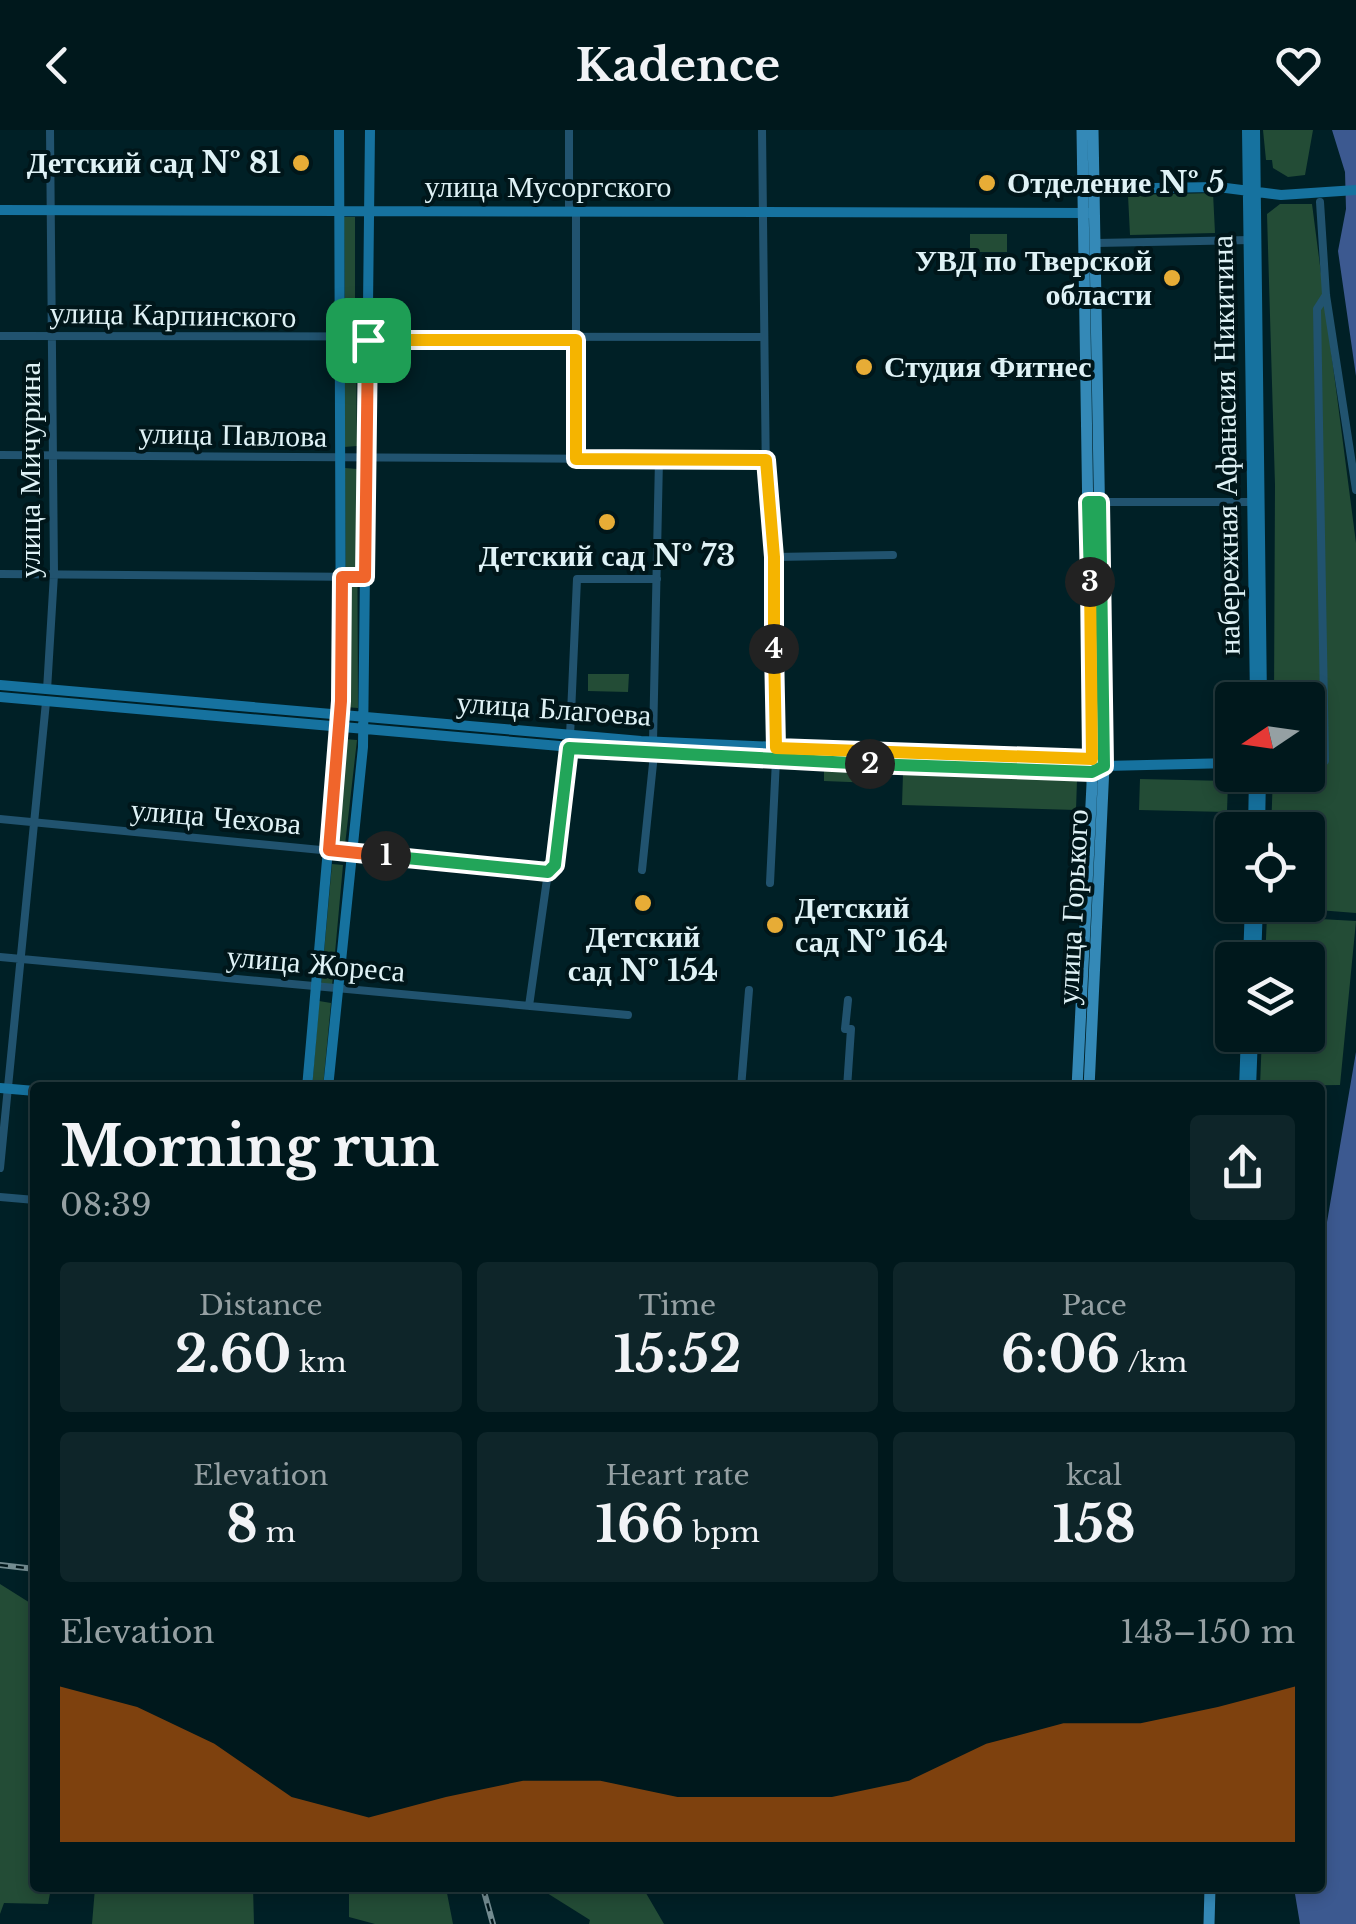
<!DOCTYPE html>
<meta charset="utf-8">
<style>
:root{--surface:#00181c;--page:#0e2529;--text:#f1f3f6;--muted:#95a0a3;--line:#22373b;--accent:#b45309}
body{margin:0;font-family:"Libre Baskerville",serif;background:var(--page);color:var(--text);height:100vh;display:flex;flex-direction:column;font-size:38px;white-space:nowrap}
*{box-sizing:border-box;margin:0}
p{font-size:32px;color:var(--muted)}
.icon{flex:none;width:55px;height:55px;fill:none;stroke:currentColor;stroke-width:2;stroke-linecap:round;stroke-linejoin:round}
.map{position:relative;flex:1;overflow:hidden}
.side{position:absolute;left:30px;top:952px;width:1295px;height:810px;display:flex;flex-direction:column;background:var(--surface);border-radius:10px;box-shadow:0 5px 15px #0003,0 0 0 2px var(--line)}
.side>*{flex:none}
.needle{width:65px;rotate:257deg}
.fabs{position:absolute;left:1215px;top:552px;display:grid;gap:20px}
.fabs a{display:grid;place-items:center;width:110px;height:110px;border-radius:10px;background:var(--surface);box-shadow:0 5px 15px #0003,0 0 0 2px var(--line);font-size:50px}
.pin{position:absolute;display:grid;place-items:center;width:85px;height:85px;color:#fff;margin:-42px;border-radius:20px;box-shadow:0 5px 15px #0006}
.km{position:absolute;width:50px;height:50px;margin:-25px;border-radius:50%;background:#222;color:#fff;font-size:28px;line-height:50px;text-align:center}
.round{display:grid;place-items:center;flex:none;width:105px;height:105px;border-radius:10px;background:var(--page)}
.head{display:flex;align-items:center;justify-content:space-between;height:170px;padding:0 30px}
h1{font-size:55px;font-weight:700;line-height:75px}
.figures{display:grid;grid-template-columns:repeat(3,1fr);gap:15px;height:170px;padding:10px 30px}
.figures div{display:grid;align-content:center;border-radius:10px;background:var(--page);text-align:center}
.figures b{font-size:50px;font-weight:700}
.figures small{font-size:28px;font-weight:400}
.figures p{font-size:28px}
.chart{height:280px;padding:20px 30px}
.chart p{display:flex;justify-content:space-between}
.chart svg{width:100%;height:180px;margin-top:10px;fill:var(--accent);opacity:.7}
header{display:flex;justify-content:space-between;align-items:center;height:130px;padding:0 30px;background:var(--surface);font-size:45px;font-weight:700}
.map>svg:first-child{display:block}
.green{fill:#234c36}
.water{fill:#3c5990}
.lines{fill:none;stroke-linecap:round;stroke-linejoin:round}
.street{stroke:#21536f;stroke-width:8}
.secondary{stroke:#16729f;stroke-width:10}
.primary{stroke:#3489b7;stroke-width:11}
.rail-casing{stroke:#738c91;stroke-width:6}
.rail{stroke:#00161a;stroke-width:2.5;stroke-dasharray:8;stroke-linecap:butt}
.split-1-casing{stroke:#fff;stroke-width:20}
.split-2-casing{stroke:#fff;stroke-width:20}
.split-3-casing{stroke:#fff;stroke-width:20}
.split-4-casing{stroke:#fff;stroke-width:20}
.split-5-casing{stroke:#fff;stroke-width:20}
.split-1{stroke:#f0652b;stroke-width:12}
.split-2{stroke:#22a559;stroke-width:12}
.split-3{stroke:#22a559;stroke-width:12}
.split-4{stroke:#f5b400;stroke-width:12}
.split-5{stroke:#f5b400;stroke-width:12}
.poi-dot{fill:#e7ac36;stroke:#00161a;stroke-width:4}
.labels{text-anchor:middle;stroke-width:8;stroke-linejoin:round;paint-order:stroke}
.poi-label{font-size:30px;font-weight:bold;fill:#dff2f6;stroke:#00161a;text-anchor:start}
.street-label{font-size:30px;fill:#dff2f6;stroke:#00161a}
</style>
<header><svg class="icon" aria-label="back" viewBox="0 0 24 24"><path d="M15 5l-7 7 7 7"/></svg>Kadence<svg class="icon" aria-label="heart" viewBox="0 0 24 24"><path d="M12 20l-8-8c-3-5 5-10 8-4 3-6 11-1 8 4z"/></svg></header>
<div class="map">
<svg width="1356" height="1794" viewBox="0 0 1356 1794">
<rect width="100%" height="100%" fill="#002026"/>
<path class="green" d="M1263,0H1313L1305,45L1288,47L1273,38L1272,30H1266Z
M1213,63L1215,103L1130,105L1128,65Z
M1280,74H1312L1356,413V783L1267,776L1308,775V700H1271L1273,645H1308V570H1274L1275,355L1267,84Z
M344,87H355V193H345Z
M970,104H1007V122H970Z
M343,215H356L357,316L344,317Z
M345,338L357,339L358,578L346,577Z
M588,544H629L628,562L588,561Z
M344,609L357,610L345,715L333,714Z
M824,639L875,641V653L824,651Z
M903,644L1077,650L1076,680L902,675Z
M1140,649L1228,651L1227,682L1139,680Z
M332,734L343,735L332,856L321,855Z
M1267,786L1356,791L1340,955L1260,956L1262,905H1308V830H1265Z
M319,871L331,873L323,957L312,958Z
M0,1454L35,1476V1758H51L48,1774L4,1773L0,1784Z
M95,1758H253L254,1794H92Z
M349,1758H446L453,1794H375L349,1787Z
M539,1758H643L664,1794H589L590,1790Z"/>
<path class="water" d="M1332,0H1356V246L1338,121L1346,79L1345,42Z
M1356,922V1794H1300L1294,1758H1320V1133Z"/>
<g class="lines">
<path class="street" d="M762,0L766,353L774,427L777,619
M1320,72L1326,165L1356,360
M569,82V0
M1096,113L1251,110
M0,206L764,207
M0,325L766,330
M576,329V82
M1098,372H1253
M774,427L893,425
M0,444L365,447
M47,560L54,444L50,0
M570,606L577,449H657
M653,612L659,329
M1302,652L1325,631L1317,179L1326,165
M0,689L548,742
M642,740L654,624
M770,753L776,630
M0,827L628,885
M529,876L548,742L555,735L569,618
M741,958L749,860
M847,958L851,899H845L848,870
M0,1038L46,572
M0,1067L35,1070"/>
<path class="secondary" d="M1247,0L1255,570
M1255,0L1262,570
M1088,59L1218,57L1281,65L1356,60
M0,80L1089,83
M0,555L641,611L1095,631
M0,567L640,623L1092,642L1104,636L1232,633
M1253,700L1254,645
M1260,700L1261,645
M1248,830L1250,775
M1256,830L1258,775
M0,958L35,961
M307,958L341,571L339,0
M328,958L363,617L370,0
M1244,958L1246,905
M1251,958L1253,905"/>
<path class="primary" d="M1077,958L1092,654L1082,0
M1089,958L1104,636L1093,0
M1209,1794L1210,1758"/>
<g class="rail-casing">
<path id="rail" d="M0,1435L35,1439
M483,1758L493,1794"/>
</g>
<use href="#rail" class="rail"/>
</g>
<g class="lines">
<g class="split-1-casing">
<path id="split-1" d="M368,210L365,447H342L341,571L329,720L386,726"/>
</g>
<g class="split-2-casing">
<path id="split-2" d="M386,726L548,742L555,735L569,618L870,634"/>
</g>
<g class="split-3-casing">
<path id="split-3" d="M870,634L1092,642L1104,636L1100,372H1088L1090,452"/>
</g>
<g class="split-4-casing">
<path id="split-4" d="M774,519L776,618L1092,629L1090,452"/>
</g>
<g class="split-5-casing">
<path id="split-5" d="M368,210H576V329L766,330L774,427V519"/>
</g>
<use href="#split-1" class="split-1"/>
<use href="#split-2" class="split-2"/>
<use href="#split-3" class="split-3"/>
<use href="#split-4" class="split-4"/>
<use href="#split-5" class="split-5"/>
</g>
<g class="poi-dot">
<circle cx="301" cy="33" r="10"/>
<circle cx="987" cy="53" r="10"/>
<circle cx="1172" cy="148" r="10"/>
<circle cx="864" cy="237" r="10"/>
<circle cx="607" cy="392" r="10"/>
<circle cx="643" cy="773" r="10"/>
<circle cx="775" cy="795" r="10"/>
</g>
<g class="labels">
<g class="poi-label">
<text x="281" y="43" text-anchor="end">Детский сад № 81</text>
<text x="1007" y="63">Отделение № 5</text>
<text x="1152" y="141" text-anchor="end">УВД по Тверской<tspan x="1152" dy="34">области</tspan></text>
<text x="884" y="247">Студия Фитнес</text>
<text x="607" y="436" text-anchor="middle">Детский сад № 73</text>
<text x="795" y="788">Детский<tspan x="795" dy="34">сад № 164</tspan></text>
<text x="643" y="817" text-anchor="middle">Детский<tspan x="643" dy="34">сад № 154</tspan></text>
</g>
<g class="street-label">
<text x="548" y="67">улица Мусоргского</text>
<text transform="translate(173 185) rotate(1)" y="10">улица Карпинского</text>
<text transform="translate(233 305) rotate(1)" y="10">улица Павлова</text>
<text transform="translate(1226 315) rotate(-91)" y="10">набережная Афанасия Никитина</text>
<text transform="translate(30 340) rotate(-90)" y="10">улица Мичурина</text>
<text transform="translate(554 579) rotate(4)" y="10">улица Благоева</text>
<text transform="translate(216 687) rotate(5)" y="10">улица Чехова</text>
<text transform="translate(1073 777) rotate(-87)" y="10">улица Горького</text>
<text transform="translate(316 834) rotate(5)" y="10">улица Жореса</text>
</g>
</g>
</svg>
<div class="fabs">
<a><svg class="needle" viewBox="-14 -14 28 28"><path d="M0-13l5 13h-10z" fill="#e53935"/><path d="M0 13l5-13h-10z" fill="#95a0a3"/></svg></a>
<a><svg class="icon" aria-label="locate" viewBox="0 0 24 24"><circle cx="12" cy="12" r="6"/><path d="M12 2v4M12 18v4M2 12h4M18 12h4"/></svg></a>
<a><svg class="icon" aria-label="layers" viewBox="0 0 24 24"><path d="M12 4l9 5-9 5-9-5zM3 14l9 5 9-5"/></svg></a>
</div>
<div class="pin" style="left:368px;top:210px;background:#1e9e55"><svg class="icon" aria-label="arrive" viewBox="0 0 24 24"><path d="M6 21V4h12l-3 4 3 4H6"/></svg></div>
<b class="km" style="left:386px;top:726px">1</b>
<b class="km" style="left:870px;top:634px">2</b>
<b class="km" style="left:1090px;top:452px">3</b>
<b class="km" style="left:774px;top:519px">4</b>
<section class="side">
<div class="head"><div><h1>Morning run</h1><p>08:39</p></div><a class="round"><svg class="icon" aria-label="share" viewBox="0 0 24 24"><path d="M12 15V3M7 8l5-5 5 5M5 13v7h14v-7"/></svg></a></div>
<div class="figures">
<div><p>Distance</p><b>2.60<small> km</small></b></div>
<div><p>Time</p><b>15:52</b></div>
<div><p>Pace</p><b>6:06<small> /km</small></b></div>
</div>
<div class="figures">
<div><p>Elevation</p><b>8<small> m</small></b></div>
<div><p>Heart rate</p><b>166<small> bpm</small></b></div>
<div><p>kcal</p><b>158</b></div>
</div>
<div class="chart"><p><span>Elevation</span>143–150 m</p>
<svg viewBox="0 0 160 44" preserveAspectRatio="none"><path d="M0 44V6L10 11L20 20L30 33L40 38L50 33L60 29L70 29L80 33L90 33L100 33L110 29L120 20L130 15L140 15L150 11L160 6V44z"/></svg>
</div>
</section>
</div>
